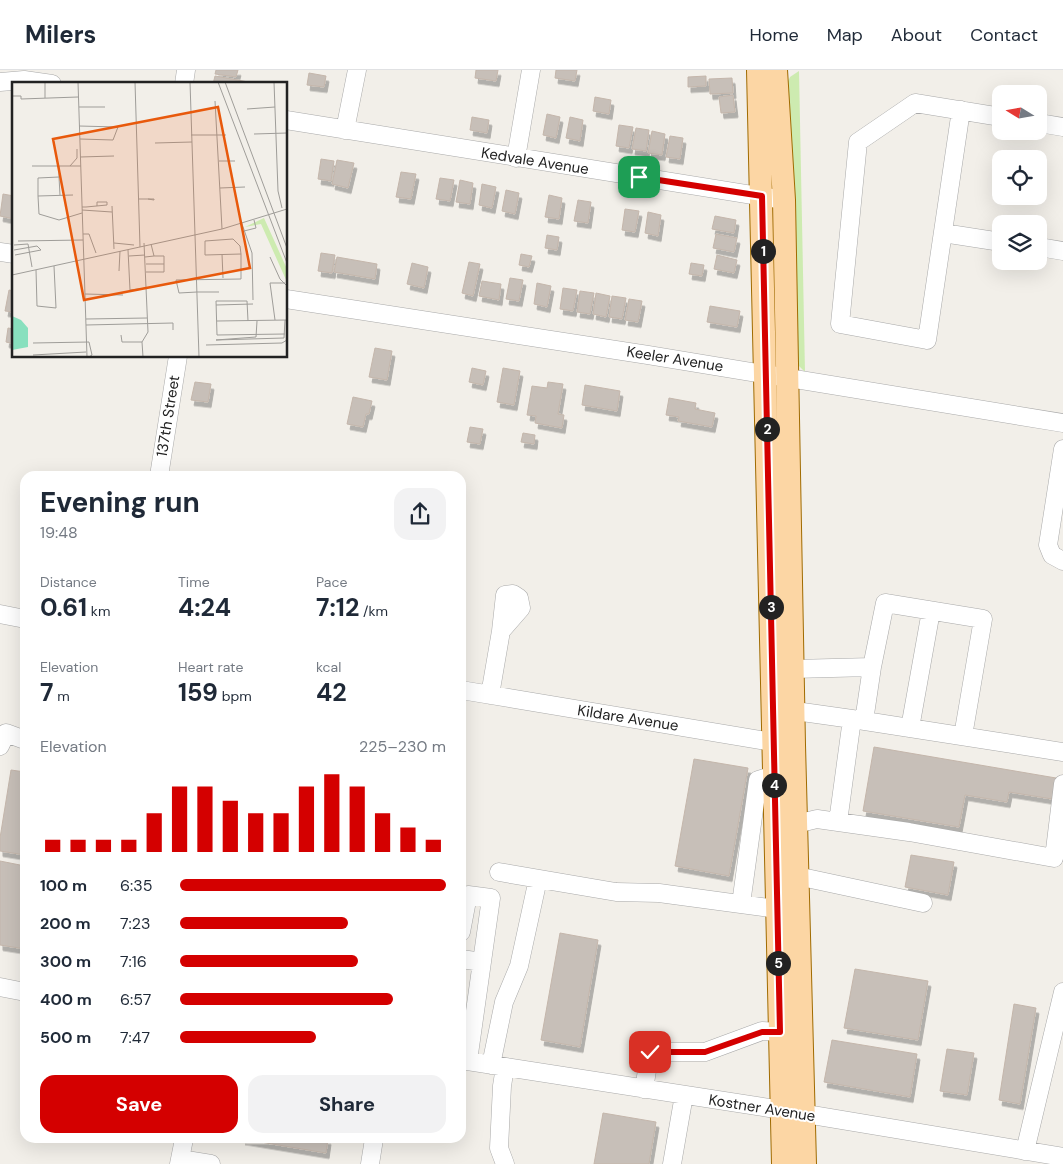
<!DOCTYPE html>
<meta charset="utf-8">
<style>
:root{--surface:#fff;--page:#f2f2f3;--text:#1f2937;--muted:#747a83;--line:#e0e1e3;--accent:#d40000}
body{margin:0;font-family:"DM Sans",sans-serif;background:var(--page);color:var(--text);height:100vh;display:flex;flex-direction:column;font-size:19px;white-space:nowrap}
*{box-sizing:border-box;margin:0}
p{font-size:16px;color:var(--muted)}
.icon{flex:none;width:28px;height:28px;fill:none;stroke:currentColor;stroke-width:2;stroke-linecap:round;stroke-linejoin:round}
.map{position:relative;flex:1;overflow:hidden}
.sheet{position:absolute;left:20px;top:401px;width:446px;height:672px;display:flex;flex-direction:column;background:var(--surface);border-radius:15px;box-shadow:0 5px 20px #0002}
.sheet>*{flex:none}
.needle{width:32px;rotate:281deg}
.fabs{position:absolute;left:992px;top:15px;display:grid;gap:10px}
.fabs a{display:grid;place-items:center;width:55px;height:55px;border-radius:10px;background:var(--surface);box-shadow:0 5px 20px #0002;font-size:25px}
.pin{position:absolute;display:grid;place-items:center;width:42px;height:42px;color:#fff;margin:-21px;border-radius:10px;box-shadow:0 2px 8px #0006}
.km{position:absolute;width:25px;height:25px;margin:-12px;border-radius:50%;background:#222;color:#fff;font-size:14px;line-height:25px;text-align:center}
.round{display:grid;place-items:center;flex:none;width:52px;height:52px;border-radius:15px;background:var(--page)}
.headline{display:flex;align-items:center;justify-content:space-between;height:85px;padding:0 20px}
h1{font-size:28px;font-weight:700;line-height:38px}
.stats{display:grid;grid-template-columns:repeat(3,1fr);gap:8px;height:85px;padding:5px 20px}
.stats div{display:grid;align-content:center}
.stats b{font-size:25px;font-weight:700}
.stats small{font-size:14px;font-weight:400}
.stats p{font-size:14px}
.chart{height:140px;padding:10px 20px}
.chart p{display:flex;justify-content:space-between}
.chart svg{width:100%;height:90px;margin-top:5px;stroke:var(--accent);stroke-width:6}
.button{display:flex;gap:10px;margin-top:auto;padding:10px 20px}
.button a{flex:1;height:58px;border-radius:15px;background:var(--accent);color:#fff;font-size:20px;font-weight:700;line-height:58px;text-align:center}
.button a+a{background:var(--page);color:var(--text)}
ul{padding:0 20px;list-style:none;font-size:16px}
li{display:grid;grid-template-columns:80px 60px 1fr;align-items:center;height:38px}
li i{height:12px;border-radius:6px;background:var(--accent)}
header{display:flex;align-items:center;gap:30px;box-sizing:border-box;height:70px;padding:0 25px;background:var(--surface);border-bottom:1px solid var(--line)}
header strong{font-size:24px}
nav{display:flex;gap:28px;margin-inline-start:auto;font-size:18px}
.map>svg:first-child{display:block}
.grass{fill:#cdebb0}
.building{fill:#c7bfb8;stroke:#c4b6ab;filter:url(#shadow)}
.lines{fill:none;stroke-linecap:round;stroke-linejoin:round}
.minor-casing{stroke:#a9a9a9;stroke-width:19}
.major-casing{stroke:#a06b00;stroke-width:24}
.minor{stroke:#fff;stroke-width:18}
.major{stroke:#fcd6a4;stroke-width:22}
.route-casing{stroke:#fff;stroke-width:10}
.route{stroke:#d40000;stroke-width:6}
.labels{text-anchor:middle;stroke-width:4;stroke-linejoin:round;paint-order:stroke}
.street-label{font-size:15px;fill:#222;stroke:#fff}
.inset-road{fill:none;stroke:#9f9d99;stroke-width:1}
.view{fill:#e8590c;fill-opacity:0.15;stroke:#e8590c;stroke-width:2.5}
.inset-edge{fill:none;stroke:#222;stroke-width:2.5}
</style>
<header>
<strong>Milers</strong>
<nav><a>Home</a><a>Map</a><a>About</a><a>Contact</a></nav>
</header>
<div class="map">
<svg width="1063" height="1094" viewBox="0 0 1063 1094">
<defs>
<filter id="shadow"><feDropShadow dx="3" dy="5.5" stdDeviation="0" flood-color="#0004"/></filter>
</defs>
<rect width="100%" height="100%" fill="#f2efe9"/>
<path class="grass" d="M799,1L805,302L797,294L785,18L790,7Z"/>
<path class="building" d="M216,0H238L236,7L215,4Z
M476,0H498L496,11L475,8Z
M556,0H577L575,11L555,8Z
M309,3L326,6L324,17L307,15Z
M215,6L254,13V14H213Z
M706,6V16L688,17V7Z
M732,8L733,23L710,24L709,9Z
M733,25L735,42L721,43L719,27Z
M595,27L611,30L609,44L593,41Z
M547,44L560,47L556,68L543,65Z
M472,47L489,50L487,63L470,60Z
M570,47L583,50L580,71L566,68Z
M619,55L633,57L629,78L616,76Z
M636,58L649,60L646,81L632,79Z
M652,61L665,64L662,85L648,83Z
M670,66L683,68L680,89L666,87Z
M321,89L334,91L331,111L318,109Z
M337,90L354,93L348,118L332,114Z
M401,102L416,104L411,129L396,127Z
M440,108L454,110L450,131L436,129Z
M460,110L473,113L470,134L456,132Z
M482,114L496,117L492,138L479,135Z
M506,120L519,123L515,144L502,141Z
M3,124L14,126V149L0,146Z
M549,125L562,128L559,149L545,147Z
M578,130L591,132L588,153L574,151Z
M625,139L639,141L635,162L622,160Z
M648,142L661,145L658,166L645,163Z
M715,146L736,150L734,163L712,159Z
M716,164L737,168L734,182L713,178Z
M547,165L559,167L557,180L545,178Z
M321,183L335,185L332,203L318,201Z
M521,184L532,186L529,197L519,195Z
M717,185L737,190L734,203L714,199Z
M337,187L377,194L375,209L334,202Z
M469,192L480,194L473,226L462,223Z
M412,193L428,197L424,218L407,214Z
M691,193L704,195L702,206L689,204Z
M510,208L523,210L519,231L506,229Z
M482,211L501,214L499,230L479,226Z
M537,213L551,216L547,237L534,234Z
M563,218L577,220L573,241L560,239Z
M9,220L14,221V242L5,241Z
M580,221L594,223L590,244L577,242Z
M596,223L610,226L606,247L593,244Z
M612,226L626,228L622,249L609,247Z
M629,229L642,231L638,252L625,250Z
M710,236L740,241L737,257L707,252Z
M8,258L14,259V274L6,272Z
M375,278L392,281L387,310L369,307Z
M472,298L486,301L483,315L469,312Z
M503,298L520,301L514,335L497,332Z
M195,312L211,314L208,332L191,330Z
M548,312L563,314L558,344L564,345L562,358L535,353L536,346L527,345L532,316L547,318Z
M585,315L620,321L617,341L582,335Z
M353,327L372,331L369,344H366L363,357L347,354Z
M669,328L696,333L695,339L715,343L712,357L678,351L679,347L666,345Z
M470,357L483,359L480,374L467,372Z
M523,363L535,365L534,374L521,372Z
M874,677L1056,708L1052,729L1009,722L1007,732L965,725L959,757L863,741Z
M694,689L748,698L729,806L675,796Z
M11,700L25,702V785L0,781V768Z
M911,785L954,792L948,825L905,817Z
M0,791L25,796V879L0,875Z
M560,863L598,870L580,977L541,970Z
M855,899L928,911L918,970L844,958Z
M1014,934L1036,938L1020,1034L999,1030Z
M832,970L917,984L910,1027L824,1012Z
M947,979L974,983L967,1025L940,1021Z
M603,1043L656,1052L649,1094H594Z
M242,1069H328L326,1083Z"/>
<g class="lines">
<g class="minor-casing">
<path id="minor" d="M0,12L24,10L52,14
M184,14L186,0
M961,40L927,270L840,254L858,72L915,33L1001,47
M286,50L784,130
M1039,53L1063,57
M345,60L357,0
M516,88L531,0
M943,163L1001,172
M1039,177L1063,181
M0,182L14,184
M286,229L648,285L1063,353
M1063,379L1048,475L1052,485L1063,491
M159,406L178,286
M0,544L25,549
M872,597L885,533L983,549L963,666
M793,599L872,597L864,651
M461,620L784,674
M490,625L501,561L505,525L513,524L519,528L521,538L501,561
M781,639L852,649L1063,682
M910,658L931,541
M0,676L6,663L25,670
M838,752L852,649
M796,754L817,749L909,762L1054,788L1063,714
M499,802L616,822L659,823L777,839
M797,806L923,833
M741,834L758,710L774,705
M461,862L468,825L491,828L468,991
M461,889L482,892
M0,917L25,922
M461,990L782,1040L1063,1087
M491,995L504,932L519,896L538,809
M644,1019L650,982H705L762,961L780,962
M1025,1081L1063,922
M180,1089L211,1094
M179,1094L184,1069
M370,1094L374,1069
M505,1094L499,1078L502,1016L505,997
M672,1094L684,1025"/>
</g>
<g class="major-casing">
<path id="major" d="M758,0L783,1094
M776,0L784,130L794,675L805,1094"/>
</g>
<use href="#minor" class="minor"/>
<use href="#major" class="major"/>
</g>
<g class="lines">
<g class="route-casing">
<path id="route" d="M639,107L762,126L780,962H762L705,982H650"/>
</g>
<use href="#route" class="route"/>
</g>
<g class="labels">
<g class="street-label">
<text transform="translate(535 91) rotate(9)" y="5">Kedvale Avenue</text>
<text transform="translate(675 289) rotate(9)" y="5">Keeler Avenue</text>
<text transform="translate(168 346) rotate(-81)" y="5">137th Street</text>
<text transform="translate(628 648) rotate(9)" y="5">Kildare Avenue</text>
<text transform="translate(762 1038) rotate(9)" y="5">Kostner Avenue</text>
</g>
</g>
<g transform="translate(12 12)">
<rect width="275" height="275" fill="#f2efe9"/>
<path d="M252,136L275,187V200L249,142L233,145Z" fill="#cdebb0"/>
<path d="M0,234L9,238L16,246V265L0,268Z" fill="#88e0be"/>
<path class="inset-road" d="M33,0V16M66,0L75,275M123,0L128,165M178,0L187,275M206,0L275,181M213,0L275,166M262,0L266,109L270,126M0,14H9V17L66,15M203,19L210,147M67,25H93M235,27L263,25M67,44L106,45L101,58L68,57M242,52L275,51M179,53H214M143,61L180,60M68,75L102,74M207,79H223M20,84H69M47,84V95L26,96V114L61,113M58,84L65,76V67M47,95L48,113M208,106L233,105M26,114L27,132L47,138L70,131M126,117H142V118L136,117M100,124L102,167M70,125H74L95,123V120H85V124M70,128L100,130M229,139L240,171L241,218M232,149L244,146L242,138M71,152H77L84,171M6,159L71,158M102,161L122,163M2,163L16,162L20,185M2,168L25,164L29,168L3,173M116,168L118,208L134,206M210,172L211,196M117,174L133,173M133,175L142,174L139,162M258,175L268,197L275,204M134,182H152M24,188L25,224L44,226L42,184M107,189L108,169M134,190H152V174H142M0,193L210,147L275,127M185,210L167,211L164,198L229,197V172L228,164L221,157L193,159V173L229,172M185,210H207M73,212L111,213M204,223L241,222M74,237L135,236M263,238L258,201H273M205,239L275,238M236,239L235,219H204L205,253L273,252M245,239L244,255L204,258L272,256L273,238M74,243L161,241V248M109,253L110,260H130M21,261L77,260L80,273L77,275M194,263L270,261L275,258M21,273L74,270M131,275L130,260L136,250L132,161"/>
<path class="view" d="M206,25L238,186L72,218L41,57Z"/>
<rect width="275" height="275" class="inset-edge"/>
</g>
</svg>
<div class="fabs">
<a><svg class="needle" viewBox="-14 -14 28 28"><path d="M0-13l5 13h-10z" fill="#e53935"/><path d="M0 13l5-13h-10z" fill="#747a83"/></svg></a>
<a><svg class="icon" aria-label="locate" viewBox="0 0 24 24"><circle cx="12" cy="12" r="6"/><path d="M12 2v4M12 18v4M2 12h4M18 12h4"/></svg></a>
<a><svg class="icon" aria-label="layers" viewBox="0 0 24 24"><path d="M12 4l9 5-9 5-9-5zM3 14l9 5 9-5"/></svg></a>
</div>
<div class="pin" style="left:639px;top:107px;background:#1e9e55"><svg class="icon" aria-label="arrive" viewBox="0 0 24 24"><path d="M6 21V4h12l-3 4 3 4H6"/></svg></div>
<div class="pin" style="left:650px;top:982px;background:#d93025"><svg class="icon" aria-label="check" viewBox="0 0 24 24"><path d="M5 12l5 5 9-10"/></svg></div>
<b class="km" style="left:763px;top:181px">1</b>
<b class="km" style="left:767px;top:359px">2</b>
<b class="km" style="left:771px;top:537px">3</b>
<b class="km" style="left:774px;top:715px">4</b>
<b class="km" style="left:778px;top:893px">5</b>
<section class="sheet">
<div class="headline"><div><h1>Evening run</h1><p>19:48</p></div><a class="round"><svg class="icon" aria-label="share" viewBox="0 0 24 24"><path d="M12 15V3M7 8l5-5 5 5M5 13v7h14v-7"/></svg></a></div>
<div class="stats">
<div><p>Distance</p><b>0.61<small> km</small></b></div>
<div><p>Time</p><b>4:24</b></div>
<div><p>Pace</p><b>7:12<small> /km</small></b></div>
</div>
<div class="stats">
<div><p>Elevation</p><b>7<small> m</small></b></div>
<div><p>Heart rate</p><b>159<small> bpm</small></b></div>
<div><p>kcal</p><b>42</b></div>
</div>
<div class="chart"><p><span>Elevation</span>225–230 m</p>
<svg viewBox="0 0 160 44" preserveAspectRatio="none"><path d="M5 44V38M15 44V38M25 44V38M35 44V38M45 44V25M55 44V12M65 44V12M75 44V19M85 44V25M95 44V25M105 44V12M115 44V6M125 44V12M135 44V25M145 44V32M155 44V38"/></svg>
</div>
<ul>
<li><b>100 m</b>6:35<i style="width:100%"></i></li>
<li><b>200 m</b>7:23<i style="width:63%"></i></li>
<li><b>300 m</b>7:16<i style="width:67%"></i></li>
<li><b>400 m</b>6:57<i style="width:80%"></i></li>
<li><b>500 m</b>7:47<i style="width:51%"></i></li>
</ul>
<div class="button"><a>Save</a><a>Share</a></div>
</section>
</div>
